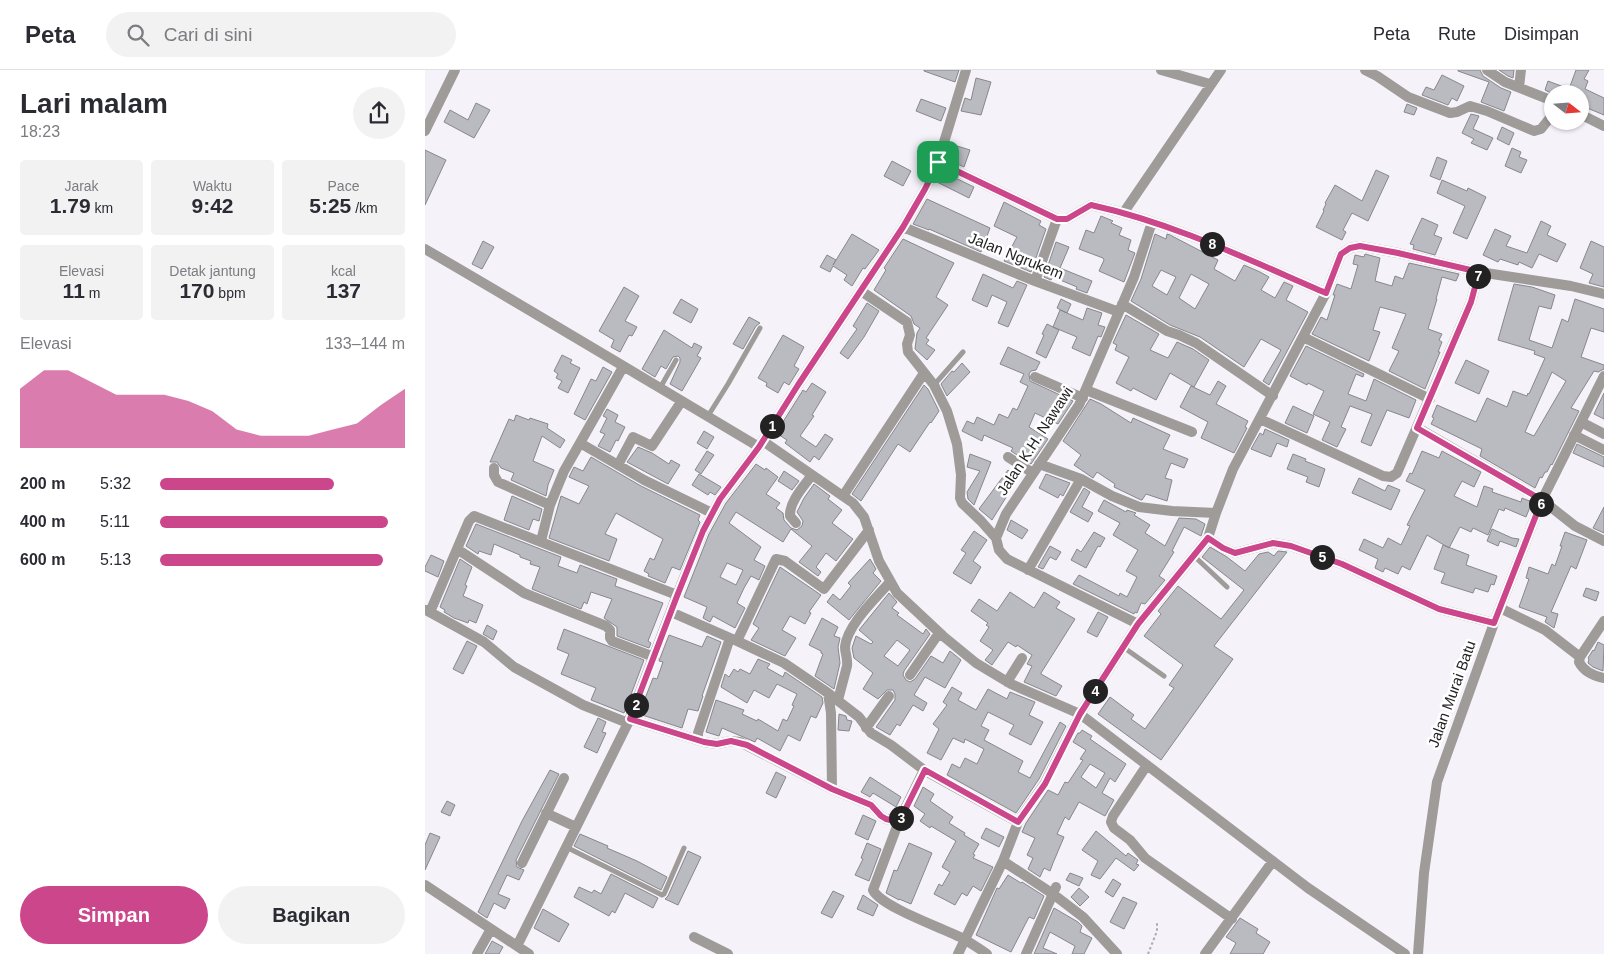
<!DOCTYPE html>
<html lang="id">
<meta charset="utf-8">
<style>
:root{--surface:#fff;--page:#f2f2f3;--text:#2b2b33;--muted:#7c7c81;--line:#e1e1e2;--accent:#cb468b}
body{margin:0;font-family:Helvetica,sans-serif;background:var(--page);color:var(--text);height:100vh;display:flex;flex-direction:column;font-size:19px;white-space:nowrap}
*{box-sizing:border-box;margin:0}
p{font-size:16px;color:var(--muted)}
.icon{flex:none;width:28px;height:28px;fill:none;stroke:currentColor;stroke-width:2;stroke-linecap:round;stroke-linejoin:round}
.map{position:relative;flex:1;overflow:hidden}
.sheet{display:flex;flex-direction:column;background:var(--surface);width:425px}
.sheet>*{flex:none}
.needle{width:32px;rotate:107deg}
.controls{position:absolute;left:1119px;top:15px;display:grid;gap:10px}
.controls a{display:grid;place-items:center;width:45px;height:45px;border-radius:50%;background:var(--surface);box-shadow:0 1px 4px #0004;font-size:25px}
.pin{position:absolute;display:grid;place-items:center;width:42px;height:42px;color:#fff;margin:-21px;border-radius:10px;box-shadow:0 2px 8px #0006}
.km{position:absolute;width:25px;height:25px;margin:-12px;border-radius:50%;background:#222;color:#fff;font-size:14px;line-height:25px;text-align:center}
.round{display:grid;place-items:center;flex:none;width:52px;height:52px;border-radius:26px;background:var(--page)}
.summary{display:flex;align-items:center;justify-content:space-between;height:85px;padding:0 20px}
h1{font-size:28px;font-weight:600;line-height:38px}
.metrics{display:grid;grid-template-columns:repeat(3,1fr);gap:8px;height:85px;padding:5px 20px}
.metrics div{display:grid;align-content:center;border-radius:5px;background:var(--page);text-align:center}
.metrics b{font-size:21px;font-weight:600}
.metrics small{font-size:14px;font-weight:400}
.metrics p{font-size:14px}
.chart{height:140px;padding:10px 20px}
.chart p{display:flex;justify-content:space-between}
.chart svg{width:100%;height:90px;margin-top:5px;fill:var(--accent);opacity:.7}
.button{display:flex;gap:10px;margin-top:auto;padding:10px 20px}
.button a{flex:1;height:58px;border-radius:30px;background:var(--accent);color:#fff;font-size:20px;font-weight:600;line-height:58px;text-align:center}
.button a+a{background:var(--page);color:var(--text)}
ul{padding:0 20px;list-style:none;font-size:16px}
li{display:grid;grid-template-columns:80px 60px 1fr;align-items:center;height:38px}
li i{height:12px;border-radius:6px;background:var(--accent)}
header{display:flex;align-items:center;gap:30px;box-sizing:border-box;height:70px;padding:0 25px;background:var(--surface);border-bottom:1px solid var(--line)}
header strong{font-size:24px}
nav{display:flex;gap:28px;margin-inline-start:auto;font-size:18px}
.search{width:350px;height:45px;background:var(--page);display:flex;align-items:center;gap:12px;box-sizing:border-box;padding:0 18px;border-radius:28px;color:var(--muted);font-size:19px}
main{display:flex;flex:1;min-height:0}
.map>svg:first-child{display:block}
.building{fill:#babbc1;stroke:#87878d;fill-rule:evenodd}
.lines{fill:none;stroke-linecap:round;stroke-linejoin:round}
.path{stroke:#adabb0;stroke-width:2;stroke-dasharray:2.5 2.5;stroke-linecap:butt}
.service{stroke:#9e9b99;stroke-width:5}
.minor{stroke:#9e9b99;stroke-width:10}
.route-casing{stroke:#fff;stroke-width:10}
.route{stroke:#cb468b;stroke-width:6}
.labels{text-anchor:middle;stroke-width:5;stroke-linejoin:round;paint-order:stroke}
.street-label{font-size:15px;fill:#222123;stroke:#fff}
</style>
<header>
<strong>Peta</strong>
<div class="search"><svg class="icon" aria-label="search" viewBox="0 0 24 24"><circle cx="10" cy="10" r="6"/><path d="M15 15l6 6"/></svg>Cari di sini</div>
<nav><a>Peta</a><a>Rute</a><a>Disimpan</a></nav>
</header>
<main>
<section class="sheet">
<div class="summary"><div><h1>Lari malam</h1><p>18:23</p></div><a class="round"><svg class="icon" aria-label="share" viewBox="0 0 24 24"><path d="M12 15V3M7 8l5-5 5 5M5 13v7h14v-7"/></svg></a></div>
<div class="metrics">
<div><p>Jarak</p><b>1.79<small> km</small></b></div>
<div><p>Waktu</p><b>9:42</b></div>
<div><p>Pace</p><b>5:25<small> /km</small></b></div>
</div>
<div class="metrics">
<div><p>Elevasi</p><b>11<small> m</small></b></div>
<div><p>Detak jantung</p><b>170<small> bpm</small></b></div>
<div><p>kcal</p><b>137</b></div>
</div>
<div class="chart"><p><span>Elevasi</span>133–144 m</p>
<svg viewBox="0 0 160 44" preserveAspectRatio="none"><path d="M0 44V15L10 6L20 6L30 12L40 18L50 18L60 18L70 21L80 26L90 35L100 38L110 38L120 38L130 35L140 32L150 23L160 15V44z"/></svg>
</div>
<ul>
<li><b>200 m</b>5:32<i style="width:71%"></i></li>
<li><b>400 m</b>5:11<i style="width:93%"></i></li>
<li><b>600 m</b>5:13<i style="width:91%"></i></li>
</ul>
<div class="button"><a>Simpan</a><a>Bagikan</a></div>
</section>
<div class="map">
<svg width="1179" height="884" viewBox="0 0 1179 884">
<rect width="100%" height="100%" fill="#f5f2f9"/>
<path class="building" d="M499,0H534L530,12L499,1Z
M1033,0H1055L1058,6L1076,18L1086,22L1079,41L1056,32L1064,12L1033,1Z
M1074,0H1089L1088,8L1083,6Z
M1151,0H1164L1159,9L1163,11L1160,19L1179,28V45L1155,35V24H1128L1120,20L1123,11L1144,19Z
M1017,5L1039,16L1032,31L1027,28L1023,35L997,25L1001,17L1009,20Z
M551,8L566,12L556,45L536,41L540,28L546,30Z
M496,29L521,38L516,51L491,41Z
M51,33L65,40L49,68L19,52L25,40L43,50Z
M982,34L992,38L989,45L979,42Z
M1046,44L1054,46L1048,59L1068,68L1062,80L1046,73L1049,69L1037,63Z
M1077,57L1089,63L1084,75L1072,69Z
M532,76L545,80L539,97L526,91Z
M1087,78L1096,82L1094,87L1102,90L1096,103L1080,96Z
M0,80L21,90L0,135Z
M1012,87L1022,91L1015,110L1005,106Z
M467,91L486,101L478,116L459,106Z
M951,100L964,106L943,151L927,143L918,160L921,162L917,170L891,157L899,141L898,140L901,134L900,133L910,115L937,131Z
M516,101L549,117L544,128L512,112Z
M1017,110L1042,121L1043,118L1061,127L1042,169L1028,163L1040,136L1012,123Z
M502,129L565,158L556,182L504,159V160L488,154Z
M579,132L616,151L614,155L621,159L606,202L579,191L592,167L569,156Z
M676,146L688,151L686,153L697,158L694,165L706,170L703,180L710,183L699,212L674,201L679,190L678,188L654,179L661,160L669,163Z
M997,148L1013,155L1009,165L1017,168L1010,185L988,179L989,175L985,174Z
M1116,151L1126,156L1122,165L1141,174L1132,192L1114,184L1107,198L1094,192L1093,195L1075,189L1073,192L1058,185L1070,159L1086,166L1081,176L1102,183Z
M427,164L454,180L440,199L438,198L427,216L419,210L422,205L408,196L405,202L395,197L402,185L411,190L408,195Z
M730,164L741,169L742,164L745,165L793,190L789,199L810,211L819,195L835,202L844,207L836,220L850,228L859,212L868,216L861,230L883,242L844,315L838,311L856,280L836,269L819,297L775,267L745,255L706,231L716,209ZM736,200L751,207L742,225L727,216ZM766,204L784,214L770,239L754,228Z
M478,169L529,193L511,227L523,235L501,268L504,270L501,274L510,280L502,290L490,279L492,263L495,258L489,254L486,246L449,220L461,200L459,198Z
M58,171L69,177L57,199L47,194Z
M1166,171L1179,177V217L1164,213L1168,204L1155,198Z
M631,172L644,177L635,198L667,211L662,223L651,219L652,217L628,207L626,210L619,207Z
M940,184L955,188L950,211L967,216L970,206L978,209L984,193L1034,204L1031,211L1017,207L1011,229H1012L1003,259L1017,264L1014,270L1017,272L1013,282H1015L1000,319L964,301L974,281L967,278L981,244L955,237L948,260L955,262L944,291L887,264L896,247L902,250L910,225H908L912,214L926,219L933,195L928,194L930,185L939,187Z
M558,204L588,218L592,211L602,215L583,257L573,253L582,232L567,225L562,237L547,230Z
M1089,214L1107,217L1130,225L1126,239L1114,236L1104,270L1127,278L1137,249L1143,252L1150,229L1179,239V262L1166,258L1156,287L1179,295V299L1173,302L1169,301L1146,338L1154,341L1127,395L1126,394L1122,402H1120L1117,408L1115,407L1110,418L1055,386L1057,379L1006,354L1009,348L1007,347L1012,335L1051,352L1062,328L1082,337L1088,321L1102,326L1103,323L1104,324L1120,288L1109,284L1110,281L1073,270ZM1127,302L1141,311L1109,366L1100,362Z
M199,217L214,226L200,251L212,257L207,266L204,265L195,282L186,277L189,270L174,261Z
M256,229L273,239L266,253L248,243Z
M636,229L646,234L642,243L632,238Z
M442,233L454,241L439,267L423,289L415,283L432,259L428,256Z
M662,238L677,243L673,255L680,257L676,267L673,266L665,286L647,278L652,267L628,257L635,240L658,250Z
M701,245L734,264L725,280L743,288L752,272L768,279L784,290L769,317L745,303L731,330L708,318L706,321L691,313L704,287L690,280L692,275L688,273Z
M324,247L335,253L331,256L318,279L308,274Z
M622,254L634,260L621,288L611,283L619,265L617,264Z
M239,260L267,278L269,273L277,277L272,286L276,288L257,321L245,314L255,292V288L253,286L248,287L241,299L236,296L230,307L217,299Z
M358,265L379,277L369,296L374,299L364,315L359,312L353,323L341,316L342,313L333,308Z
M881,276L939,304L938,307L931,304L923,324L941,331L949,309L991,330L984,348L962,340L946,376L936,372L947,344L925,336L916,357L921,359L912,377L897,370L905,352L888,344L899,321L883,313L882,315L865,306Z
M583,277L615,292L611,300L606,301L604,304L605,311L648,331L633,354L610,343L604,357L623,369L606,394L586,381L588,378L559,365L557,371L537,361L542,351L549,354L552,347L569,355L574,344L583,348L588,338L592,340L603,316L595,312L599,304L575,294Z
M137,285L147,290L145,293L155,298L143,323L133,318L137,311L131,308L133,304L129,301Z
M1041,290L1064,301L1054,324L1030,313Z
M537,293L545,302L522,326L516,314L527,301L529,302Z
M178,297L187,302L160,350L149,344L166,309L171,311Z
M793,311L801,316L791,334L823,351L820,357L822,358L809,383L776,368L783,352L755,337L766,316L785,325Z
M387,313L401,322L387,345L389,346L375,366L391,377L400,364L408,369L394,390L389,386L385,392L360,373L362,370L351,363L378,320L381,322Z
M499,315L503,319L514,341L506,353L505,352L485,382L473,374L436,431L427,424Z
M1179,323V349L1169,344Z
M665,329L676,334L706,353L708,348L745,365L738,379L763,389L759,398L746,393L740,408L747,410L742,431L721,424L717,430H716L689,417L690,414L672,402L668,408L649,395L656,385L638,371Z
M868,336L889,346L882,363L860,353Z
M182,339L193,345L190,352L200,357L193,371L191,370L185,382L173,376L180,364L175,362L182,348L178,346Z
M91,345L104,350L105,348L123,354L122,358L140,370L135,378L117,366L108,391L129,400L123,415L121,426L86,410L89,403L76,398L72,392H65L84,349L89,351Z
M840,359L864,370L862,377L852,373L846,387L826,379L835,363L838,365Z
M279,361L289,367L282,379L272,373Z
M1152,374L1179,387V397L1148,383Z
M213,377L227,383L244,394L246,390L255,395L243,414L202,392Z
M282,381L289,385L276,404L270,400Z
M997,381L1014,388L1017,381L1056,402L1049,417L1037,411L1029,426L1052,437L1059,416L1068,419L1067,422L1096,432L1097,428L1107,432L1101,447L1080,438L1079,441L1074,439L1063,465L1048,458L1046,462L1035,457L1024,478L1002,465L985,500L977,496L973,504L960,498L958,502L950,498L953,489L934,480L939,469L958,478L963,468L976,475L985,456L982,455L1000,420L981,411L985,403L987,404Z
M545,384L566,392L549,435L543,429L542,422L555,401L542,397Z
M868,384L881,389L880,391L900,399L894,417L881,412L883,407L862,399Z
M166,387L216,416L275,445L273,450L275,452L255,500L247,497L240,513L223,506L224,504L219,501L225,488L229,490L238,469L191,443L180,464L192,469L184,491L124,468L136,426L154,434L164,416L144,407L149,397L158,401Z
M331,394L340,400L341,398L353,407L341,424L355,433L351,438L358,443L359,450L366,458L372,460L377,456L378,451L372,442L379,428L389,414L405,426L403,429L417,440L407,453L428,469L411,491L401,483L391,497L396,502L393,506L374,492L387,476L366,459L358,472L311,442L304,453L336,477L329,490L340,496L334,510L326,506L319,518L312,533L320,538L310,558L288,546L285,552L278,548L282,537L259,527L284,464L301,433ZM302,493L318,500L311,515L295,507Z
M583,400L593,408L567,450L554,439Z
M359,401L374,411L367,420L353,411Z
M274,404L296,417L290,425L285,422L283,425L267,415Z
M621,404L645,413L638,426L635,424L633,428L614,418Z
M934,408L960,421L963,415L975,420L966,440L927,423Z
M659,418L665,422L657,437L668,443L663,452L645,442Z
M87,426L117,439L114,451L108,449L104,460L79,450Z
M679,430L701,442L702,440L711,443L709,445L725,455L720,463L740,476L754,448L771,449L780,454L776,466L759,457L747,481L749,482L734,506L740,510L720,534L716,533L712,543L710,542L709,544L648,514L654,505L694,526L695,523L702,527L712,507L701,501L713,480L688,465L695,453L673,441Z
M1179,437V463L1168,458Z
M586,450L603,460L597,469L582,460Z
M51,454L136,487L133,496L152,503L155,495L192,509L190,516L238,533L223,571L226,573L224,578L192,566V557L179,548L187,529L166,522L162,534L159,532L156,539L107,519L115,497L105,494L106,491L95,487V485L69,474L66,485L54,481L53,484L41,476Z
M1067,459L1087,468L1094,469L1091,477L1075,471L1073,476L1062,471Z
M549,461L562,470L548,491L556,497L546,514L528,503L541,483L536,480Z
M669,462L680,468L675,477L673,476L661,498L646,490L652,479L656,482Z
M1140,462L1162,470L1151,499L1146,496L1126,542L1133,544L1129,558L1120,552L1122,547L1094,537L1104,509L1101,508L1104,497L1123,504L1127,494L1130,496L1137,476H1135Z
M1018,475L1044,485L1041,495L1072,506L1069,515L1066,514L1063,522L1050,518L1048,523L1016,513L1020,503L1009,499Z
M625,476L636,482L631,490L625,487L618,499L613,497Z
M785,477L802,487L820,501L834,484L843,482L849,486L853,481L862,482L789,576L808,589L736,690L673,644L685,627L709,645L706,649L720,659L749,618L744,615L758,595L719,566L736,544L733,541L753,516L796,549L819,520L777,487Z
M6,485L19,491L13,507L0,501V497Z
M35,489L47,497L40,515L42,516L38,526L58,535L51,553L44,550L43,553L29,548L19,542L20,540L15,537Z
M445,489L451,499L448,503L456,511L424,550L402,532L408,524L415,530L426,516L423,513Z
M355,497L396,525L384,542L386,543L380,554L365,546L357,560L371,568L360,586L326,570L334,558L328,554Z
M1161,518L1174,522L1171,531L1158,526Z
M585,522L609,538L619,522L635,532L631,538L650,549L616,603V604L637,616L631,626L599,612L607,596L602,594L607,585L592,575L591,577L583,572L567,595L560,590L568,580L555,571L564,557L561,555L563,553L546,541L554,529L572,541Z
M464,523L472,532L467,538L474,543L472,545L498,564L501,559L505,564L479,601L478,605L481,610L485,612L490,609L506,586L518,593L525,581L536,590L520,618L500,607L489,625L502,633L498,641L488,635L475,656L472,654L465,665L451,657L470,630V624L468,620H462L453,629L438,619L448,603L429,588L427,578L431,566L446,574L448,572L434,560ZM472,570L485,580L473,596L459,586Z
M673,542L683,547L672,567L662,562Z
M397,548L413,557L409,566L415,568L413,577L415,593L409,619L390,606L398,584L396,583V581L384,575Z
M62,555L72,561L68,570L58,564Z
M139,559L219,590L199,643L166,630L171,618L136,604L144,584L132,579Z
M244,565L277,577L282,566L296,572L277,626H278L273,641L263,639L257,658L214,644L228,608L232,609L238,592L234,591Z
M42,571L52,576L38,604L28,599Z
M1173,572L1179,575L1178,601L1168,597L1163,593L1164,589L1163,588L1168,580L1169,581Z
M333,589L345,594L342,598L358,607L360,602L397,627L398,633L391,648L386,646L375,671L363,665L355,681L332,668L330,672L297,658L294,666L281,662L291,630L319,640L317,644L332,651L333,649L353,661L358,649L362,651L369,636L367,635L372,624L352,614L344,628L329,620L322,633L296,617L300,604L304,607L309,599L313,602L315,599L325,604Z
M527,617L537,623L533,630L551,640L563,619L582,629L585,622L610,632L604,645L618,652L606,675L584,664L589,655L563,642L556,656L564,660L559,670L598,691L593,702L605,708L635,652L641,656L614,709L591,743L522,705L527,694L535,698L540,688L552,694L559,679L540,669L539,673L528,668L516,690L502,683L514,659L508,654L522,635L518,632Z
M414,644L421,646L422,650L427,651L424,661L413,660Z
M173,648L181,652L177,662L181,663L172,683L159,677Z
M657,660L667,666L665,669L701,694L690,712L685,708L677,723L689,730L680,746L654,732L644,750L640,747L632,764L639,767L628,793L625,801L619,798L615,807L603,799L608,788L602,785L610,768L597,762L601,753L623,720L633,725L640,712L643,713L658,690L655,689L661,680L648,672L653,663H655ZM665,694L680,703L671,718L656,707Z
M125,700L134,704L91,790L92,797L99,800L94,810L82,805L73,824L85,829L80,839L69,833L62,848L53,842L97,751Z
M351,702L361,707L351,728L341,723Z
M445,707L476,727L471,737L448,723L445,727L436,722Z
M498,717L509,724L505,731L528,747L524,753L540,763L539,765L554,774L548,784L550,785L548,788L568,797L556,821L548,816L542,826L537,823L530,835L509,824L514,814L517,816L525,802L517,797L531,771L506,756L505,758L495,751L500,744L489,736Z
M22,731L30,735L25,746L16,742Z
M438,745L451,751L443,770L430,764Z
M561,758L579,767L574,777L556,768Z
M671,761L701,786L703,783L713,790L711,794L714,795L709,801L691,788L675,809L666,805L673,791L657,780Z
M5,763L15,767L0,800V775Z
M155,764L183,776L182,778L212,791L242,807L236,820L149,776Z
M442,773L456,779L444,811L430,805L438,789L436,788Z
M484,773L507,783L486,834L474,829V830L461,823L469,800L472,801Z
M263,781L276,787L253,835L240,829L243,826Z
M645,803L658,808L654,816L641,810Z
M186,804L233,828L228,838L200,823L190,843L187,841L184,846L149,827L154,817L167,823L169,820L176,824Z
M583,805L596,813L597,812L619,826L609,849L604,847L586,882L551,865L572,818L574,819Z
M688,809L696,814L688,827L680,822Z
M654,818L664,827L655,836L646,827Z
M408,821L419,826L407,848L396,843Z
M438,825L453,835L448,846L432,839Z
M698,827L712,833L699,859L685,852Z
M629,838L653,852L657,856L655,862L667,868L659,884H647L650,876L625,862L618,878L632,884H609Z
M118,839L144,854L134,872L109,858Z
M815,848L833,859L831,863L845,872L838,884H805L811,873L801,867Z
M67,871L78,877L74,884H60Z"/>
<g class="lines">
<path class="path" d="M723,884L732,861V851"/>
<path class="service" d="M509,315L538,282
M235,318L251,290
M283,346L303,314L335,258
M769,486L802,517
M698,577L739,606
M141,777L237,825L239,824L259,778"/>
<path class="minor" d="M736,0L785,14
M940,0L952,6L983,27L1025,43L1032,42L1045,36L1062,41L1109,61L1116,59L1128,44
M1062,0L1080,12L1128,31
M1094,17L1096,0
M1155,44L1179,56
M0,61L30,0
M513,92L632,149H642L666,135C748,153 824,190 901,223
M699,142L796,0
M478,157L610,211L694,242
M0,179C112,244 223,311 334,377
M610,211L632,149
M436,221L482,252L485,265L482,274L483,282L509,315L522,341L532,374L536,405L535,428L537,433L556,451L571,468L574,480L582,489L713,554
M697,234L742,261L754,265L771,273L848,326
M878,267L1005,329
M610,307L658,328
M661,320L767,362
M835,349L958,406L966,407L972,403L1046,232L1054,202
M1156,352L1179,364
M993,358L1117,430L1150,456L1179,471
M1149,365L1179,380
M338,371L428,433L439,447L454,491L472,523L518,566L551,593L586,614L655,644L883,818L980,884
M155,373L198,297
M583,387L608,403
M614,394L656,409L687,426L714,437L747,441L791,443L808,399L901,223L916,184L925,178L935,176L973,183L1054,202L1146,216L1179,224
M193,395L208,367L227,376L256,332
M69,398V405L73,412L125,435L116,471
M418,426L499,303
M125,435L139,401L155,373L219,410L287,443
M371,453L365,446C364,432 379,416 387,405
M571,468L581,444L654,335L709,207L727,152
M783,468L798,478L810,483L848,473L866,476L917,494L1014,539L1069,553
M32,479L99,523L181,556L185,560V568L187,571L229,587
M603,500L656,409
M1075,538L1120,560L1155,587
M1,540L59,572L89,597L158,635L203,653
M5,542L44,451L49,446L252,525
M246,542L312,571L359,593L403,623L434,647L446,663L466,675L499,700L593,752
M1179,551L1155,587L1154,592C1159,602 1169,606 1179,608
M312,571L351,489L360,491L399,519L444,460
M485,605L514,563
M582,612L597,588
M403,623L406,643L407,719
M413,630L422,596C423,589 420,583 420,577C422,555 451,528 465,512
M205,649L279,672L292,674L306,671L315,672L407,719L446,735L456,746L461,749L474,751L499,700
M441,658L464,626
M273,670V663L305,568
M722,695L688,746L686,752L689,758L705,770L720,788L807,849
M121,743L151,757
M474,751L448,820C456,837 520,859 539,869C547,874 555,879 562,884
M578,791L628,824L658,847L692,884
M97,793L139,708
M0,815L104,884
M269,867L303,884
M92,876L203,653L252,525L278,461L295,429L334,377L373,315L478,157L500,119L513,92L541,0
M52,884L66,859
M533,884L578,791L593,752L620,713L655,644L713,554L783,468L791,443
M601,884L631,817
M780,884L848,791
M993,884L999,803L1012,712L1069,553L1117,430L1179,306"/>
</g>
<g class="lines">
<g class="route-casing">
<path id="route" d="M513,92L632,149H642L666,135C748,153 824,190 901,223L916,184L925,178L935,176L973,183L1054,202L1046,232L992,358L1117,430L1069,553L1014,539L917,494L866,476L848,473L810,483L798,478L783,468L713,554L655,644L620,714L593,752L500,700L474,752L461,749L456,746L446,735L407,719L322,675L306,671L292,674L279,672L205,649L252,526L278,461L295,429L334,377L373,315L478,157L500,119Z"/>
</g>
<use href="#route" class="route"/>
</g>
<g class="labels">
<g class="street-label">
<text transform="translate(591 186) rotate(22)" y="5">Jalan Ngrukem</text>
<text transform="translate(610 371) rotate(-57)" y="5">Jalan K.H. Nawawi</text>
<text transform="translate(1027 624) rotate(-70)" y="5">Jalan Murai Batu</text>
</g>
</g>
</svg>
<div class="controls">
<a><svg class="needle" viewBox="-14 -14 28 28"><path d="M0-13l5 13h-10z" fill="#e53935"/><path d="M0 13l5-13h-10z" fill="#7c7c81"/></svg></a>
</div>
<div class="pin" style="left:513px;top:92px;background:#1e9e55"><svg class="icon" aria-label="arrive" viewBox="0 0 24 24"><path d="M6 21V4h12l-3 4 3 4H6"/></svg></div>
<b class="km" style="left:347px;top:356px">1</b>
<b class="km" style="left:211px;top:635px">2</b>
<b class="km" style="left:476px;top:748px">3</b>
<b class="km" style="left:670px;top:621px">4</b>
<b class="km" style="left:897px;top:487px">5</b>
<b class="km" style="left:1116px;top:434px">6</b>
<b class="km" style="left:1053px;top:206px">7</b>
<b class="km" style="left:787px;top:174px">8</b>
</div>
</main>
